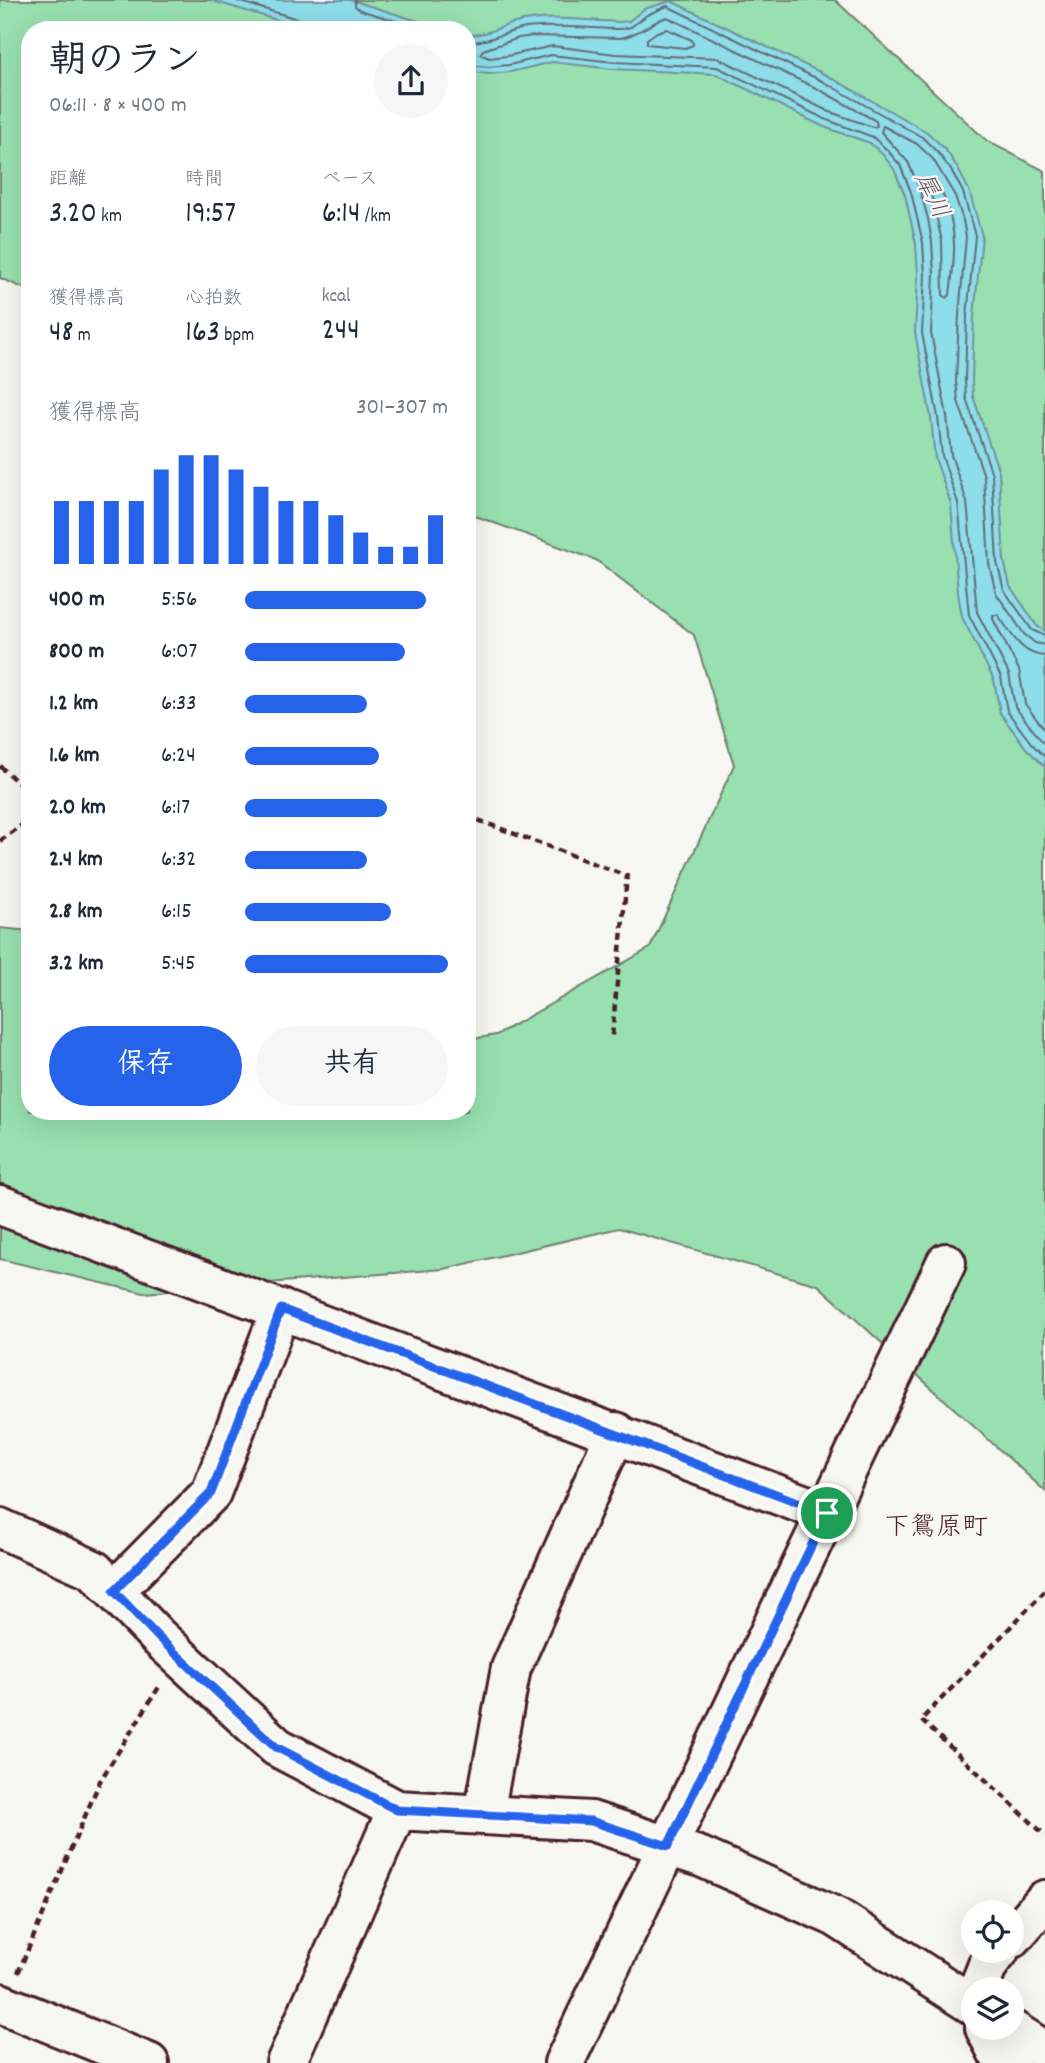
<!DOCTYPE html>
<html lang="ja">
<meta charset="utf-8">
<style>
:root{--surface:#fff;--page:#f6f6f7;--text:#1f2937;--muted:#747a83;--accent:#2563eb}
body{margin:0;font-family:Dekko,"Klee One",sans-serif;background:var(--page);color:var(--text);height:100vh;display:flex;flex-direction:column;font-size:26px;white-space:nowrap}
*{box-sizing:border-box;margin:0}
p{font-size:23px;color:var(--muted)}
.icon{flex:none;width:38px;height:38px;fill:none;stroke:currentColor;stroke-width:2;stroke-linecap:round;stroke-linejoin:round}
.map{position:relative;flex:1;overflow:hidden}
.details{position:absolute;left:21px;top:21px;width:455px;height:1099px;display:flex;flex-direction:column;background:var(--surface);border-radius:28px;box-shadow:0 7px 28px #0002}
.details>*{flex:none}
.controls{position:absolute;left:961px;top:1900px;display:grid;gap:14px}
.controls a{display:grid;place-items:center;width:63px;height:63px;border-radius:50%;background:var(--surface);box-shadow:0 7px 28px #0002;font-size:35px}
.pin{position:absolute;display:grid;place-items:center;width:60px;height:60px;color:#fff;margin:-30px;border:4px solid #fff;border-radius:50%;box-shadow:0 2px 7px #0007}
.round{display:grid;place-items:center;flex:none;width:74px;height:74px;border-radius:37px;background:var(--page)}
.summary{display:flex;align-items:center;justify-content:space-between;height:119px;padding:0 28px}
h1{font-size:38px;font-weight:600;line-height:52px}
.metrics{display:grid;grid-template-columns:repeat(3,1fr);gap:10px;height:119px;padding:7px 28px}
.metrics div{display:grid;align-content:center}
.metrics b{font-size:30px;font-weight:600}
.metrics small{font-size:19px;font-weight:400}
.metrics p{font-size:19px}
.chart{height:196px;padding:14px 28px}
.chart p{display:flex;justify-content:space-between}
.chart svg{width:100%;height:126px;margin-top:7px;stroke:var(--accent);stroke-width:6}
.button{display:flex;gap:14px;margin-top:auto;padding:14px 28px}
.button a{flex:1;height:80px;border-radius:42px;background:var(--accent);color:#fff;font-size:28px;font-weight:600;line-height:80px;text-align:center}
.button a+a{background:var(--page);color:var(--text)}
ul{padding:0 28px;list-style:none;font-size:23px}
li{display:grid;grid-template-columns:112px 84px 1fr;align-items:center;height:52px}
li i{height:18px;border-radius:9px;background:var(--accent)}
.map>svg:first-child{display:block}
.green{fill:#98e0af;stroke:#71806d;stroke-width:2}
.water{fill:#8dddea;stroke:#72919e;stroke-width:2}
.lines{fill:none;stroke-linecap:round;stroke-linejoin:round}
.shore{stroke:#656b77;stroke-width:2}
.minor-casing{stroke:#4a1f2b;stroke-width:44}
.path{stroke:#4a1f2b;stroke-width:4.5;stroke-dasharray:7 5;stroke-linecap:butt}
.minor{stroke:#f6f6f2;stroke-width:38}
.route-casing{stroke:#fff;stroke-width:14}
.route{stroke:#2563eb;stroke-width:9}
.labels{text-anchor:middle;stroke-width:5;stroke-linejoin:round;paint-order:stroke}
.water-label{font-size:24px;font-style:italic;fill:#5b4e5b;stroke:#f6f6f2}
.quarter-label{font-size:26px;fill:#4a1f2b;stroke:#f6f6f2}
</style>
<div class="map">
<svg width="1045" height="2063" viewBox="0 0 1045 2063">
<rect width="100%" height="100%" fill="#f6f6f2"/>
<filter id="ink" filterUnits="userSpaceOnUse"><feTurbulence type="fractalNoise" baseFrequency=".0143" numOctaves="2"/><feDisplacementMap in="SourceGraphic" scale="14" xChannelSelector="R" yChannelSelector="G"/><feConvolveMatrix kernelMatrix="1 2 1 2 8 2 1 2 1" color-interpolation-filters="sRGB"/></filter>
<g filter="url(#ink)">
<path class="green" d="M0,0H835L987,141L1045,171V1491L818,1285L619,1228L444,1269L144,1293L0,1259V928L30,931V1111H467V1040L496,1035L650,948L734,765L694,635L596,560L467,513V30H30V291L0,278Z"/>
<path class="water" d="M210,0H351L447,30H310Z
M671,1L826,75L927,132L945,149L957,167L969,190L982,236L974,316L972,380L973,396L999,472L1004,561L1010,586L1037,626L1045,631V767L1026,748L1000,713L994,680L962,617L958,593L951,504L935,458L931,418L915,333L918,275L916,244L905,195L894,169L882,154L870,143L824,127L716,74L613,69L552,62L510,72L489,74L467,71V35C485,36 498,27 515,23C548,14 586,21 620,22L629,21L644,9Z"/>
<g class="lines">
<path class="shore" d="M234,0L301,20L306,24V30
M355,0V6L360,10L425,30
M667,17L818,89L876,121L877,126L873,127L830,112L718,58L615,54L553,46L507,56L489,58L480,54L483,50L519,38L533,36L620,38C638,35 650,23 667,17Z
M667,29L692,40L693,45L685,48L647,44V39L657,32Z
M467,42C488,43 506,31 526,28C558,24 590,29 621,29L631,27L647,15L667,6L822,81L922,137L939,154L951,170L963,192L975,236L967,316L965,380L966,398L992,474L997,562L1004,590L1032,630L1045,636
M467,65L489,67L509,65L551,55L614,62L717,67L827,120L873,137L887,150L900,165L911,192L923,243L925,275L922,333L938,417L942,456L958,503L969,615L1001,677L1007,711L1031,743L1045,757
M932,181C939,186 944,196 947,205C958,239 954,260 950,295L947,298L943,295L942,241L929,185Z
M1045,645L1035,643L1024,634L996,593L989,564L984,476L958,401L956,381L959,315L966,237L963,220L955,196L933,159L917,144L883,126L881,132L908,162L920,190L928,219L932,242L934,274L931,333L947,416L951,455L967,502L977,612L1009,674L1015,707L1045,745
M1045,656C1021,655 1011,633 998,615H993V619L1019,670L1025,704L1045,730"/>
<g class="minor-casing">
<path id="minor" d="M0,1205L827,1513
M0,1528L94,1570L158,1637L277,1747L397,1810L591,1821L701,1857L836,1917L973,2005
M114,1591L211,1493L281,1309
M484,1814L511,1668L616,1432
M1012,1938L1045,1900
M978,1990L988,1965L999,1951
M0,2003L149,2063
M985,2028L998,2053L1010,2063
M1009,2028L1045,2051
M286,2063L397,1810
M564,2063L946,1263"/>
</g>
<path class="path" d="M0,766L30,794
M467,816L627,876L612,1036
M0,841L30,819
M1045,1591L921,1720L1045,1835
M18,1973L100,1781L159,1687"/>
<use href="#minor" class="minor"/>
</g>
</g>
<g class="lines" filter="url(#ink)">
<g class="route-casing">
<path id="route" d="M281,1309L827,1513L668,1846L591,1821L397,1810L276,1747L158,1637L114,1591L211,1493Z"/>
</g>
<use href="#route" class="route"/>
</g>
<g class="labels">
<g class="water-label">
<text transform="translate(933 195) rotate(64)" y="8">犀川</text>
</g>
<g class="quarter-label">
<text x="936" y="1534">下鴛原町</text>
</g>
</g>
</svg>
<div class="controls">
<a><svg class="icon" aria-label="locate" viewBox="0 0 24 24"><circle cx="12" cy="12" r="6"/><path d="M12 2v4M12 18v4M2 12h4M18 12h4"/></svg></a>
<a><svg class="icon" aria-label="layers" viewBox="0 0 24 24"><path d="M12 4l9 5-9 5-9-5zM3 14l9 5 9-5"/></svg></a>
</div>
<div class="pin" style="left:827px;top:1513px;background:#1e9e55"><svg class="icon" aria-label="arrive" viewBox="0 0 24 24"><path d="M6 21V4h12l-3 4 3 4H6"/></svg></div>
<section class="details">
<div class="summary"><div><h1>朝のラン</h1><p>06:11 · 8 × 400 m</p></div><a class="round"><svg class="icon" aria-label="share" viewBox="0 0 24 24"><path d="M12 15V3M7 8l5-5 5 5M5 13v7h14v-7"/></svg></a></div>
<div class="metrics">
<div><p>距離</p><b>3.20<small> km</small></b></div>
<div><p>時間</p><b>19:57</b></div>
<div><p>ペース</p><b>6:14<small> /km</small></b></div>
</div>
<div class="metrics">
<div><p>獲得標高</p><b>48<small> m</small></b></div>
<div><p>心拍数</p><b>163<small> bpm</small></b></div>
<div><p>kcal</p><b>244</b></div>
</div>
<div class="chart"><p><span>獲得標高</span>301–307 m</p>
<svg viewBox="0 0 160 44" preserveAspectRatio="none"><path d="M5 44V22M15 44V22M25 44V22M35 44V22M45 44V11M55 44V6M65 44V6M75 44V11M85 44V17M95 44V22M105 44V22M115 44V27M125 44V33M135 44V38M145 44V38M155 44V27"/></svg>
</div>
<ul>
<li><b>400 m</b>5:56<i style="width:89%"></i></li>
<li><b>800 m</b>6:07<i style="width:79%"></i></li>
<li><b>1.2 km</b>6:33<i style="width:60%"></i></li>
<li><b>1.6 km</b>6:24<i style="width:66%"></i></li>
<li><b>2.0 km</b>6:17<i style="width:70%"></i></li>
<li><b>2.4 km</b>6:32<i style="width:60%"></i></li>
<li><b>2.8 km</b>6:15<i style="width:72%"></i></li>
<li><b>3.2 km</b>5:45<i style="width:100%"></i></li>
</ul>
<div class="button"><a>保存</a><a>共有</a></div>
</section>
</div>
